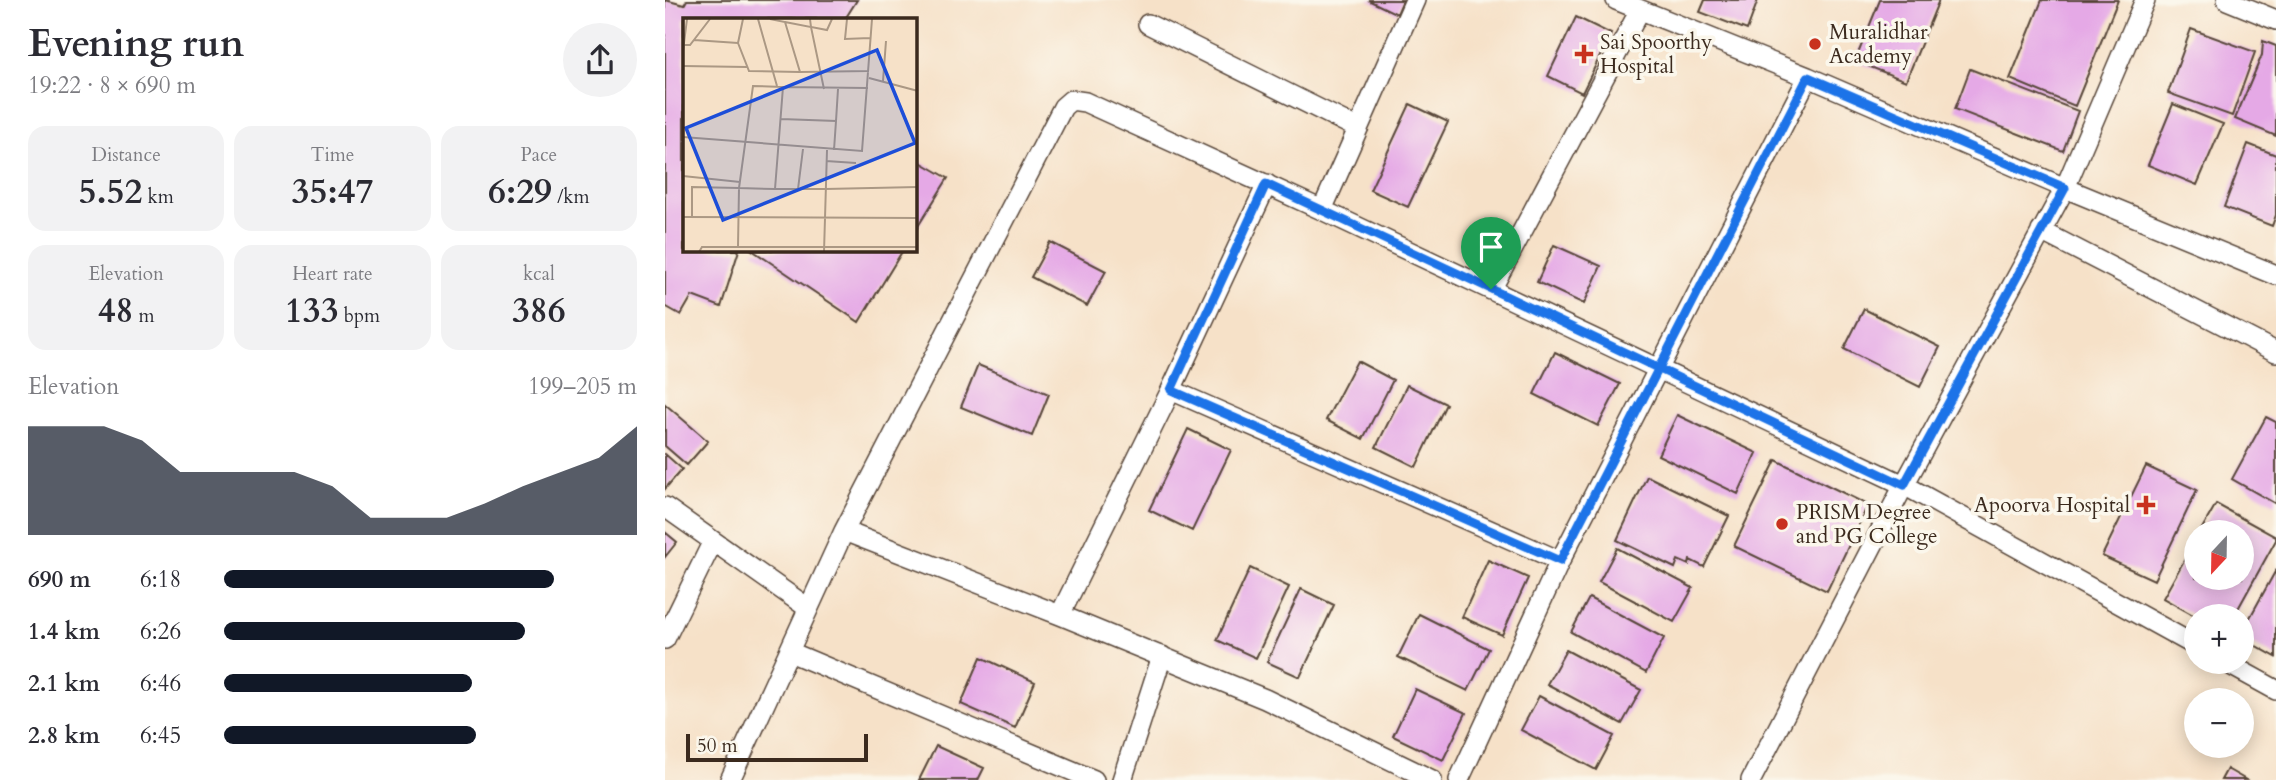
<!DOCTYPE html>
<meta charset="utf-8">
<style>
:root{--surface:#fff;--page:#f2f2f3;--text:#2b2b33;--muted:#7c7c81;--accent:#111827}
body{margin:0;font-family:Cardo,serif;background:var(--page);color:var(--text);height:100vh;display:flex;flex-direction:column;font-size:26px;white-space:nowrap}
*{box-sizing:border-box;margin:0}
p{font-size:23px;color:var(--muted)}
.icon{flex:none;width:38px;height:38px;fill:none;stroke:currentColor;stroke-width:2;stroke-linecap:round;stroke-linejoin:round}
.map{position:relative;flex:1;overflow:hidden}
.side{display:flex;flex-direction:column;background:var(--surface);width:665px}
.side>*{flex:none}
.needle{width:46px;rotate:202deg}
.buttons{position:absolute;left:1519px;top:520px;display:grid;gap:14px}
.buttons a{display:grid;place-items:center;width:70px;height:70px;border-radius:50%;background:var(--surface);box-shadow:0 4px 18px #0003;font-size:35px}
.scale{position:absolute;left:21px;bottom:18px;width:182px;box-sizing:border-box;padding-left:7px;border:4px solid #3b2a1e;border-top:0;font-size:19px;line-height:24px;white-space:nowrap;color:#3b2a1e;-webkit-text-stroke:5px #fbf7ec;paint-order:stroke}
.pin{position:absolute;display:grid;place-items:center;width:60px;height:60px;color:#fff;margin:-72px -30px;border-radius:50% 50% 50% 0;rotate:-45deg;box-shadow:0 0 7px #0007}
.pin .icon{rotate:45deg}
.round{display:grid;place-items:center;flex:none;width:74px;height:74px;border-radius:37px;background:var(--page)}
.headline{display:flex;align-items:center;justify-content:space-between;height:119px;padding:0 28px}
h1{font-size:38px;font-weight:600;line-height:52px}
.figures{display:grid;grid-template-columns:repeat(3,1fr);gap:10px;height:119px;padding:7px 28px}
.figures div{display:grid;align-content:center;border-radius:18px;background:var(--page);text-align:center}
.figures b{font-size:35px;font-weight:600}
.figures small{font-size:19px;font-weight:400}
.figures p{font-size:19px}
.chart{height:196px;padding:14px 28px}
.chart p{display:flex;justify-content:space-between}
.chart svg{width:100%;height:126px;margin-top:7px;fill:var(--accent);opacity:.7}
ul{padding:0 28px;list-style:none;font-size:23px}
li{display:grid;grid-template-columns:112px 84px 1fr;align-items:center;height:52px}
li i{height:18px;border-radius:9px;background:var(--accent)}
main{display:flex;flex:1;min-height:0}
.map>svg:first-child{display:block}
.building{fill:#e5a9e6}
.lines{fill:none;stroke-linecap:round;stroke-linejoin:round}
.street-casing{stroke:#574538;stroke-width:22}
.street{stroke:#fff;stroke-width:19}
.route-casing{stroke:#fff;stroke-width:14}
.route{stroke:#1a73e8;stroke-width:9}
.poi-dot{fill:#c8321e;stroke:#fbf7ec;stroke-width:2.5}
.labels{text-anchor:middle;stroke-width:7;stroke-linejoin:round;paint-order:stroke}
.poi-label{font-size:21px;fill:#3b2a1e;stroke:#fbf7ec;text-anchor:start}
.inset-road{fill:none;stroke:#ab9884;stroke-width:2}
.view{fill:#1d4ed8;fill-opacity:0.15;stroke:#1d4ed8;stroke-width:3.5}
.inset-edge{fill:none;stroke:#3b2a1e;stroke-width:3.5}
</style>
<main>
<section class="side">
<div class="headline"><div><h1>Evening run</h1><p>19:22 · 8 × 690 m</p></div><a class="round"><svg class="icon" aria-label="share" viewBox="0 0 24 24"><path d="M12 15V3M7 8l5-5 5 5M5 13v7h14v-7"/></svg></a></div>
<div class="figures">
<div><p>Distance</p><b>5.52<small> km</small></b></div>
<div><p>Time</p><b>35:47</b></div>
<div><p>Pace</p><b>6:29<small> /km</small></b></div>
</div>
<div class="figures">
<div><p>Elevation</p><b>48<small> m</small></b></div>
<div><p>Heart rate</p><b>133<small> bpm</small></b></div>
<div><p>kcal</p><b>386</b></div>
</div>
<div class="chart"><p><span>Elevation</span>199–205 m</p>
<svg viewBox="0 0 160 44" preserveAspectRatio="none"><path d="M0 44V6L10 6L20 6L30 11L40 22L50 22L60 22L70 22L80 27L90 38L100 38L110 38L120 33L130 27L140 22L150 17L160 6V44z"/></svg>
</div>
<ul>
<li><b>690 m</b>6:18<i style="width:80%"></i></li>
<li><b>1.4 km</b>6:26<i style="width:73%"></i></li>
<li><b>2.1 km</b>6:46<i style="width:60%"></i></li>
<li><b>2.8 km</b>6:45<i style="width:61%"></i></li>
</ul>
</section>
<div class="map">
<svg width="1611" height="780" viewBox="0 0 1611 780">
<rect width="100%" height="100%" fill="#fbf7ec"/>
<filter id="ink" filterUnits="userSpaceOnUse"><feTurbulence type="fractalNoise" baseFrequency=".0143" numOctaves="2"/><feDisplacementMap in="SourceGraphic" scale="14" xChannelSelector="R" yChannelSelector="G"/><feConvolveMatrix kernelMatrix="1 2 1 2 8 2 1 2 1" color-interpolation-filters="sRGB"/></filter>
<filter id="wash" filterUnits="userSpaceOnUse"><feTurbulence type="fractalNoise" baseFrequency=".00686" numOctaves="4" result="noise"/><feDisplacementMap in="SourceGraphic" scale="28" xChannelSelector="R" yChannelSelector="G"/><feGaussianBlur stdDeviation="1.57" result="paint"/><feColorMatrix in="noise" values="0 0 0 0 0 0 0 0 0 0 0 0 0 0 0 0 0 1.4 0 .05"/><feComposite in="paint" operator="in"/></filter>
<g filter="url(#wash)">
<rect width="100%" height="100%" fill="#f6e1c8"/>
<g id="blocks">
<path class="building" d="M0,0L19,5L22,0H192L180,19H19V250H74L56,307L27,296L16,315L0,306Z
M703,0H738L732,14Z
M1040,0H1093L1082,30L1035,12Z
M1215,0H1274L1241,81L1190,61Z
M1377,0H1453L1410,106L1345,79Z
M911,17L946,34L917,93L883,76Z
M1526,29L1590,52L1567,116L1503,93Z
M1598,41L1611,46V136L1570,119L1597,55Z
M1305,69L1413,111L1398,151L1290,109Z
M745,104L783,122L743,207L705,190Z
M1508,104L1558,124L1532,185L1483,165Z
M1583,144L1611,155V215L1607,226L1559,207Z
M250,159L283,178L250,231Z
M385,242L441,271L422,306L366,277Z
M889,245L936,266L919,304L872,282Z
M87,250H238L194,322Z
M1199,309L1275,347L1255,387L1179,349Z
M890,352L955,384L933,426L869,394Z
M692,361L728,380L698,439L661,420Z
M313,365L384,394L367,436L296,407Z
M742,385L781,404L751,467L711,447Z
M0,404L43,441L22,465L0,446Z
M1012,415L1092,453L1073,494L993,455Z
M1601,417L1611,422V504L1567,479Z
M523,429L566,450L527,531L484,510Z
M0,454L17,469L0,489Z
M1111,460L1203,505L1162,591L1069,546Z
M1481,466L1532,490L1489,580L1437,556Z
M982,476L1064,516L1039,567L1025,560L1024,565L1013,560L1010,568L952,540Z
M1551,504L1611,537V540L1569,616H1530L1498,598L1531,539V578H1577V532H1535Z
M0,532L12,542L0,557Z
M952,548L1028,588L1009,622L934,582Z
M823,560L863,578L837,635L797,617Z
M585,568L624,587L591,658L552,640Z
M1611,570V657L1577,638V632Z
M636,589L669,605L635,677L602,662Z
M924,598L999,638L981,673L906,632Z
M754,614L824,649L803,691L733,657Z
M901,650L976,690L957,724L882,684Z
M316,657L370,682L350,728L296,704Z
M750,689L801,713L778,760L728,736Z
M874,696L949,736L931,770L856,730Z
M271,746L319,768L313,780H254Z
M1562,769L1581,780H1556Z"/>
</g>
</g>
<g filter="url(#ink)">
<use href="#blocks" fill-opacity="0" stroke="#574538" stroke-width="2"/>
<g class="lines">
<g class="street-casing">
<path id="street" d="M951,0L1143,77L1400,188L1239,485L1086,780
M1480,0L1400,188L1611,275
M1562,0L1611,20
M483,24L692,128
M602,184L506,390L895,561
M657,210L750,0
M1376,231L1611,352
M826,290L975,10
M0,507L143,608
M179,531L395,615L600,699L767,780
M395,615L506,390
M0,639L47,543
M125,652L429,780
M1560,662L1611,690
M65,780L179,531L398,107L406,100L420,102L657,210L1239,485L1531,646
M457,780L497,656
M794,780L895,561L1143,77"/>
</g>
<use href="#street" class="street"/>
</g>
</g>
<g class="lines" filter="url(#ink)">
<g class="route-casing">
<path id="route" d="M826,289L601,184L506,390L895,561L1143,77L1400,188L1239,485L826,289"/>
</g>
<use href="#route" class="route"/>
</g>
<g class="poi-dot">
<circle cx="1150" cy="44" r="7"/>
<path d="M915.5 43.5h7v7h7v7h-7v7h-7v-7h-7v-7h7z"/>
<path d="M1477.5 494.5h7v7h7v7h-7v7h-7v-7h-7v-7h7z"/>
<circle cx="1117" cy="524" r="7"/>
</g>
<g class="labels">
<g class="poi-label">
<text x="1164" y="39">Muralidhar<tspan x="1164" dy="24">Academy</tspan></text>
<text x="935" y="49">Sai Spoorthy<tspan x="935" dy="24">Hospital</tspan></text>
<text x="1465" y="512" text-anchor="end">Apoorva Hospital</text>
<text x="1131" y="519">PRISM Degree<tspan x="1131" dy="24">and PG College</tspan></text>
</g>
</g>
<g transform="translate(18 18)">
<rect width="234" height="234" fill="#f6e1c8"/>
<path class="inset-road" d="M60,1L55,25L66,53L117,54M75,1L94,68M87,1L102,4L117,54L186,53M127,1L128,9L144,12L149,1M164,1L162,21L187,20M102,4L128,9L141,71M11,22L55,25M0,27H7L27,1M0,33L4,1M0,48L64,49M186,60L235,73M200,63L203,23M100,69L185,70M98,101L153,103L151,132M153,103L155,71M0,119L179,133L189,1M143,143L173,145M0,158L57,164M92,171L100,69L70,68L56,170L92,171H142L235,169M115,171L120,131M0,199L235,200M9,200V169L56,170L55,229H235M16,234L19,229H55M141,234L144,132"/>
<path class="view" d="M194,32L232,125L40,202L3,110Z"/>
<rect width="234" height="234" class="inset-edge"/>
</g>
</svg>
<div class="buttons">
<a><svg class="needle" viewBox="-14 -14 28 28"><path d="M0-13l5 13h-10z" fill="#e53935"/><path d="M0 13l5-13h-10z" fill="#7c7c81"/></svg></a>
<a>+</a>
<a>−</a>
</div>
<div class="scale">50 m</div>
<div class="pin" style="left:826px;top:289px;background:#1e9e55"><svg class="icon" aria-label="arrive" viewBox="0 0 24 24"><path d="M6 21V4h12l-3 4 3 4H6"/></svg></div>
</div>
</main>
